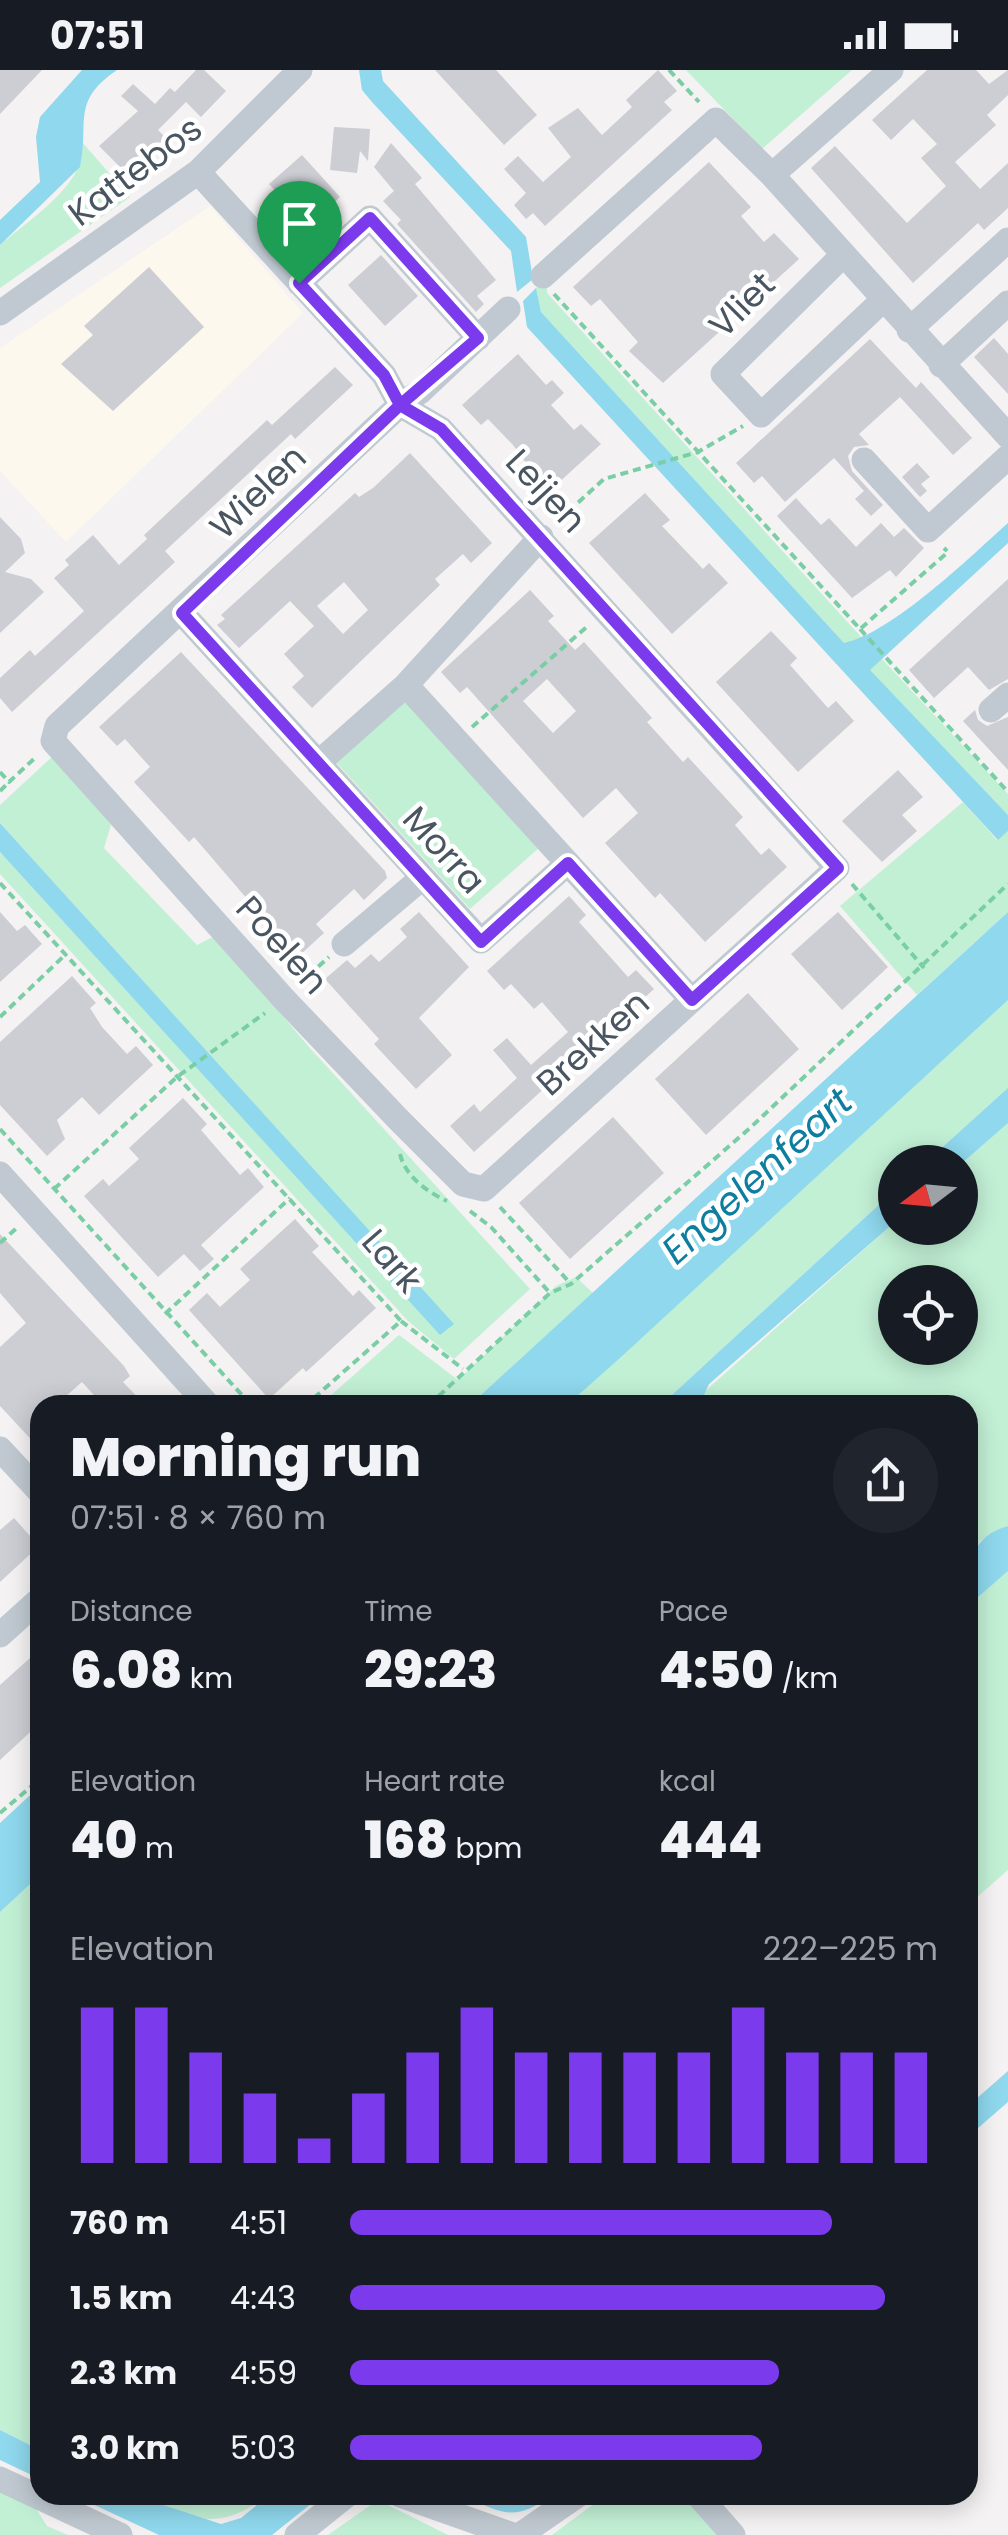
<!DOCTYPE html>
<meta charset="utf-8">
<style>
:root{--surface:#171b24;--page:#20242c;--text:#f1f3f6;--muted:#9ea1a6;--accent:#7c3aed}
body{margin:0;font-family:Poppins,sans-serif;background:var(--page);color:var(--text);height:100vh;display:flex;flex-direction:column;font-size:38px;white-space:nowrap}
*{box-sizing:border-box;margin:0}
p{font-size:32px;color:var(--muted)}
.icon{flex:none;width:55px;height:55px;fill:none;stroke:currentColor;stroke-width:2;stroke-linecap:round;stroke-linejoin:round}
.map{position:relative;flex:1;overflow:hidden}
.details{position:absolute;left:30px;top:1325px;width:948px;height:1110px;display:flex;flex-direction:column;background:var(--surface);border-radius:30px;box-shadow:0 5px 25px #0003}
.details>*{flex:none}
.needle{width:65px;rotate:254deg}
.tools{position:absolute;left:878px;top:1075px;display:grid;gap:20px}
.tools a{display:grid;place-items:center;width:100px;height:100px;border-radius:50%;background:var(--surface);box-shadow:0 5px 25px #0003;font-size:50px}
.pin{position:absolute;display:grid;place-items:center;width:85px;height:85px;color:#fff;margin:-102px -42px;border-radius:50% 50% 50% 0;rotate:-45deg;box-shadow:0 0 10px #0007}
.pin .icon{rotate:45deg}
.round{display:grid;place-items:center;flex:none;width:105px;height:105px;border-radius:52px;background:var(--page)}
.headline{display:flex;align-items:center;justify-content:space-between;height:170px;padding:0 40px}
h1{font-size:55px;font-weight:800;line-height:75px}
.metrics{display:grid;grid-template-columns:repeat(3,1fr);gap:15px;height:170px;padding:10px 40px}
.metrics div{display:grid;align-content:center}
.metrics b{font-size:50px;font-weight:800}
.metrics small{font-size:28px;font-weight:400}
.metrics p{font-size:28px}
.chart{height:280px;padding:20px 40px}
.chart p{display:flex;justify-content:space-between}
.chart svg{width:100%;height:180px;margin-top:10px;stroke:var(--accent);stroke-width:6}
ul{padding:0 40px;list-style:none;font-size:32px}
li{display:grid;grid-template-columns:160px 120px 1fr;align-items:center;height:75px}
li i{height:25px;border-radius:12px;background:var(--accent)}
.status{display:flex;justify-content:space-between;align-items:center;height:70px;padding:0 50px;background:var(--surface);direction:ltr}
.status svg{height:28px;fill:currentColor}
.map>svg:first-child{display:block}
.commercial{fill:#fdf8ed}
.green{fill:#c2f0d5;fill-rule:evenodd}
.water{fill:#8fd8ed}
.building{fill:#ccced4;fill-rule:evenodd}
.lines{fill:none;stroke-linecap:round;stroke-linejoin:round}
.path{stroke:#7acea6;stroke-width:4;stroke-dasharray:8 5;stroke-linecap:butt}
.minor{stroke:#c0c9d1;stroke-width:25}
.route-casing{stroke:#fff;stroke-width:20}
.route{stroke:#7c3aed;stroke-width:12}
.labels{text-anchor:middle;stroke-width:9;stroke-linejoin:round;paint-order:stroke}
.street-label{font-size:35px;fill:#495560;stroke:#fff}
.water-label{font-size:38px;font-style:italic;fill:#0d7e9f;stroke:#fff}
</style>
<div class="status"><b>07:51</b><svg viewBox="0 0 49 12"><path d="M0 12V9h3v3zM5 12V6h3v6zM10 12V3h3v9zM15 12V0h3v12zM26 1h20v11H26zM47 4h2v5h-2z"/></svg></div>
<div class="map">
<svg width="1008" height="2465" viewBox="0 0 1008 2465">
<rect width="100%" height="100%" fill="#f4f2f2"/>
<path class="commercial" d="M210,136L303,243L66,472L0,401V278Z"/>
<path class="green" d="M686,0H852L762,79Z
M82,72L130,127L0,218V175C28,150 88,114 82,72Z
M547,210V223L863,569L856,575L844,573L541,242L536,218Z
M882,589L1008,724V745L869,600Z
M406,628L540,777L470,839L334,690Z
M54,685L111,755L104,778L197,875L215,866L309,977L530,1219L454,1289L408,1251L0,804V782L440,1264L453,1254L0,753V735Z
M963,732L997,770L1008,761V842L917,925L840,836Z
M1008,930V1019L926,1092H895V1120L661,1335H567Z
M1008,1053V1456L980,1471L968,1492V1335H718L708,1332L703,1323L895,1152V1158H960V1095ZM895,1212H960V1278H895Z
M576,1207L593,1223L470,1335H320L399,1265L458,1310L556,1216Z
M1008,1501V1800L968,1835V1536Z
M40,1805V2380L0,2360V1842Z
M0,2419L33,2434L47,2456L68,2465H0Z
M133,2425H269C214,2465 194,2448 133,2425Z
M606,2425H684L716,2465H552Z
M378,2430L448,2465H328Z"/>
<path class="water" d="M82,0H117C70,32 90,52 80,97L0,175V150L40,112L36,67L40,47Z
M359,0H381L383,11L526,167L533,209L517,222L511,181L372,32L362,20Z
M536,218L541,242L844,573C892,563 970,487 1008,453V473L870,600L1008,745V761L998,770L527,257L523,231Z
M0,753L454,1254L440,1265L0,782Z
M1008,842V930L620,1288L567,1335H470Z
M1008,1018V1053L960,1095L926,1092Z
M895,1120V1152L709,1314L703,1327L718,1335H661Z
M1008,1456V1501L968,1536C967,1499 967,1468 1008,1456Z
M40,1716V1805L0,1842V1753Z
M1008,2001V2032L970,2065L968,2036Z
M0,2360L40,2380V2409L0,2390Z
M73,2425H133L221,2454L241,2448L269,2425H322L272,2465H159Z
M462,2425H551C515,2453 501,2443 462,2425Z"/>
<path class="building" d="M0,0H42L0,44Z
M196,0H204L226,21L201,47L186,32L158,60L166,68L141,94L134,87L122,99L99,76L138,41L121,26L133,14L155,34L170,18L181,27L175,22Z
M435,0H496L537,45L504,75Z
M658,0L677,21L664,32L672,40L545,156L533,143L526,149L514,135L526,123L504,99L518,86L543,112L571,87L548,58L578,38L602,65L632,37L626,30Z
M927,0H976L989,14L1008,0V25L987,45L996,55L955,92L980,119L1008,93V138L984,160L978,153L913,213L811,98L835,76L907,153L946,116L921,88L937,74L913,49L891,70L872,50Z
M334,57L370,59L368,91L360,81L357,103L330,100Z
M391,73L422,108L415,114L496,210L477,226L484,234L476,242L397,154L401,150L383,131L394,121L374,97Z
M302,85L340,127L325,140L320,134L295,157L274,135L282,128L269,114Z
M709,92L751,137L741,146L764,172L774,163L799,189L663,313L629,281L638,272L600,229L591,236L573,217Z
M381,185L418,226L385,256L348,215Z
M149,197L204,257L113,341L61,294L93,265L84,256Z
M994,268L1008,284V324L974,287Z
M870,269L916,318L921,312L972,368L953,385L900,327L859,364L869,375L854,377L848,386L852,401L883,435L871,446L855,429L864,421L834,388L785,432L762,406L754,413L736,393Z
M518,284L546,315L552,310L564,323L551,335L574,360L581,354L601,374L545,425L526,404L521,397L526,393L513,375L488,349L481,355L462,335Z
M335,297L353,315L295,369L291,364L165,481L175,492L12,642L0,628V608L30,580L35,586L84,541L54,508L69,495L65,490L93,465L119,495L147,469L144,465L267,350L272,355Z
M410,383L492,473L471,493L463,484L435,509L440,515L312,638L292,617L304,606L284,584L314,556L290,531L239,578L217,555L225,549L221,545L355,423L359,427L373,418ZM344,512L368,540L343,564L317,536Z
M917,393L930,407L921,414L927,421L920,427L902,407Z
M645,423L670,450L662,456L703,499L709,493L728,513L672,564L589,473Z
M796,428L821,455L829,448L856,477L881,453L894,467L904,458L924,478L896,507L890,500L852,528L777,446Z
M0,447L21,469L25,483L5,502L31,509L44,522L0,563Z
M1008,509V609L989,620L968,597L934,628L909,600Z
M530,520L554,546L548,551L575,580L584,572L652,648L647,652L683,692L688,687L743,747L735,755L761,785L769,778L787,797L705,872L660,823L655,828L605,773L638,743L616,718L583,748L467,617L460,623L441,602ZM547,609L576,641L553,663L523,631Z
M771,561L797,588L790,595L828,638L836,631L854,651L798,702L716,612Z
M181,582L385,801L387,808L364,830L354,819L316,854L324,863L301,884L295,877L291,880L194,767L189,772L134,712L150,697L125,669L117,676L99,657Z
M975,640L978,650L987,656L1008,647V700L963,651Z
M898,700L923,727L902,745L917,761L882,792L842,751Z
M569,826L586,845L579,852L628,907L636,900L654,919L474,1082L450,1056L474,1034L480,1042L517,1008L493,980L507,968L531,995L568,962L542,932L534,939L511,914L504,920L487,901Z
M0,842L17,861L25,855L42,874L0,912Z
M419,842L469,897L419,948L452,985L416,1019L374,974L379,969L325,909L347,890L355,898L371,884L379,892L407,867L400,859Z
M838,842L888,897L842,940L791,884Z
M72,906L96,933L90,938L102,957L127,984L136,976L153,995L99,1045L82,1027L57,1050L65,1069L47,1086L0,1035V972Z
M748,923L799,979L706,1065L655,1009Z
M183,1028L207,1054L201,1060L240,1105L248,1098L264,1117L201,1175L214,1189L200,1201L184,1184L158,1207L84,1126L103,1109L109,1116L139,1089L129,1078Z
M613,1047L664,1103L570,1189L519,1133Z
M295,1149L319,1176L312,1182L328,1199L353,1226L359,1220L376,1238L306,1302L303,1298L269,1329L189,1240L207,1223L220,1237L250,1210L240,1199Z
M0,1164L124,1296L130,1306L123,1312L145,1335H103L82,1312L56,1335H40V1379L0,1336V1277L26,1253L0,1223Z
M14,1448L39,1476L0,1512V1460Z
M40,1579V1653L0,1690V1615Z"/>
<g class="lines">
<path class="path" d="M669,0L699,32
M554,224L860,559L948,482L944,478
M559,450L604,409L698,382L743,356
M860,559L1008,722
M472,657L589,555
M0,702L9,712L36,687
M0,721L9,712
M0,813L401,1251L306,1335
M852,814L924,898
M299,914L329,887
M0,947L65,885
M0,1059L251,1335
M400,1084C405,1106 427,1122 447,1131
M54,1119L177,1007L265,943
M500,1137L571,1214
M470,1141L491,1157L550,1223
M0,1173L19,1156
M165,1244L290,1128
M401,1251L463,1299
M429,1335L550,1223L571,1214L750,1058L1008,814
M0,1743L40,1709"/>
<path class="minor" d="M198,102L384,305L400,335L441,359L837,798L484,1119L463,1114L398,1049L283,928L53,671L57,656L400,335L421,321L508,239
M772,105L1008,366
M842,186L723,304L761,345L883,230
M543,206L716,50L772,105L891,0
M299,213L370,148L478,268
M0,243L198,102L300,0
M909,260L1008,170
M941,295L1008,233
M864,390L928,460L1008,387
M182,543L481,871L568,793
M406,615L692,930
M991,640L1008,625
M318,693L406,615L541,467
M344,874L422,808
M0,1104L208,1335
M0,1379L40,1422
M0,1565L40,1529
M0,2409L120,2465
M400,2425L513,2465
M698,2425L733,2465
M297,2465L347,2425
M520,2465L578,2425"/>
</g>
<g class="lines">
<g class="route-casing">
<path id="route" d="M299,213L384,305L400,335L182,543L481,872L568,793L692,930L838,798L441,359L400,335L478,268L370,148L299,213"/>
</g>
<use href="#route" class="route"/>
</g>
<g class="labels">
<g class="street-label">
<text transform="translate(135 101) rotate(-37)" y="12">Kattebos</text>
<text transform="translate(742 235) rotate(-45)" y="12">Vliet</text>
<text transform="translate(546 421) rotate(47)" y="12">Leijen</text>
<text transform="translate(258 422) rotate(-44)" y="12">Wielen</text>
<text transform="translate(444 780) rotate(48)" y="12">Morra</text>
<text transform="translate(282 875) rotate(48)" y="12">Poelen</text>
<text transform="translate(593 973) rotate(-42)" y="12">Brekken</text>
<text transform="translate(392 1191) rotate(49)" y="12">Lark</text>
</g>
<g class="water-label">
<text transform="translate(757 1106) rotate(-42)" y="13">Engelenfeart</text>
</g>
</g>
</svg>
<div class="tools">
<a><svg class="needle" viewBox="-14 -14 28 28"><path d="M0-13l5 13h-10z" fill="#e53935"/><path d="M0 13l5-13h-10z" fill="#9ea1a6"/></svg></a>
<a><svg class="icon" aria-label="locate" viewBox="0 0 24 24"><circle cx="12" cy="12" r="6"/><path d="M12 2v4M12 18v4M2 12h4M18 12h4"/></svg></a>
</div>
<div class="pin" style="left:299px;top:213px;background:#1e9e55"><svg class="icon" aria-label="arrive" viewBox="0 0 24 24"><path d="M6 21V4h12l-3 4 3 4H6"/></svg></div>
<section class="details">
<div class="headline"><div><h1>Morning run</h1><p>07:51 · 8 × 760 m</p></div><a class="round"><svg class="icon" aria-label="share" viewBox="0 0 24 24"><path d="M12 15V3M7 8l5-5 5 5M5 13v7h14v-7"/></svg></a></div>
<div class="metrics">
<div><p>Distance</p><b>6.08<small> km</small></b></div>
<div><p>Time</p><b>29:23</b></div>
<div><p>Pace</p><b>4:50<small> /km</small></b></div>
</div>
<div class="metrics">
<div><p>Elevation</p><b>40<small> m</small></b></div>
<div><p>Heart rate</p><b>168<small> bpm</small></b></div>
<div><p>kcal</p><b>444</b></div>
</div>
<div class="chart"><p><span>Elevation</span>222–225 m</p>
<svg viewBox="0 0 160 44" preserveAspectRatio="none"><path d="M5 44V6M15 44V6M25 44V17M35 44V27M45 44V38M55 44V27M65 44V17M75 44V6M85 44V17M95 44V17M105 44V17M115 44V17M125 44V6M135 44V17M145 44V17M155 44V17"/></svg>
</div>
<ul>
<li><b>760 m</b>4:51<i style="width:82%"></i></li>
<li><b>1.5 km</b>4:43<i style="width:91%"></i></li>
<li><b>2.3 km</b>4:59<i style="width:73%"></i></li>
<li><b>3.0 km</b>5:03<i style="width:70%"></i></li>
</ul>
</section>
</div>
